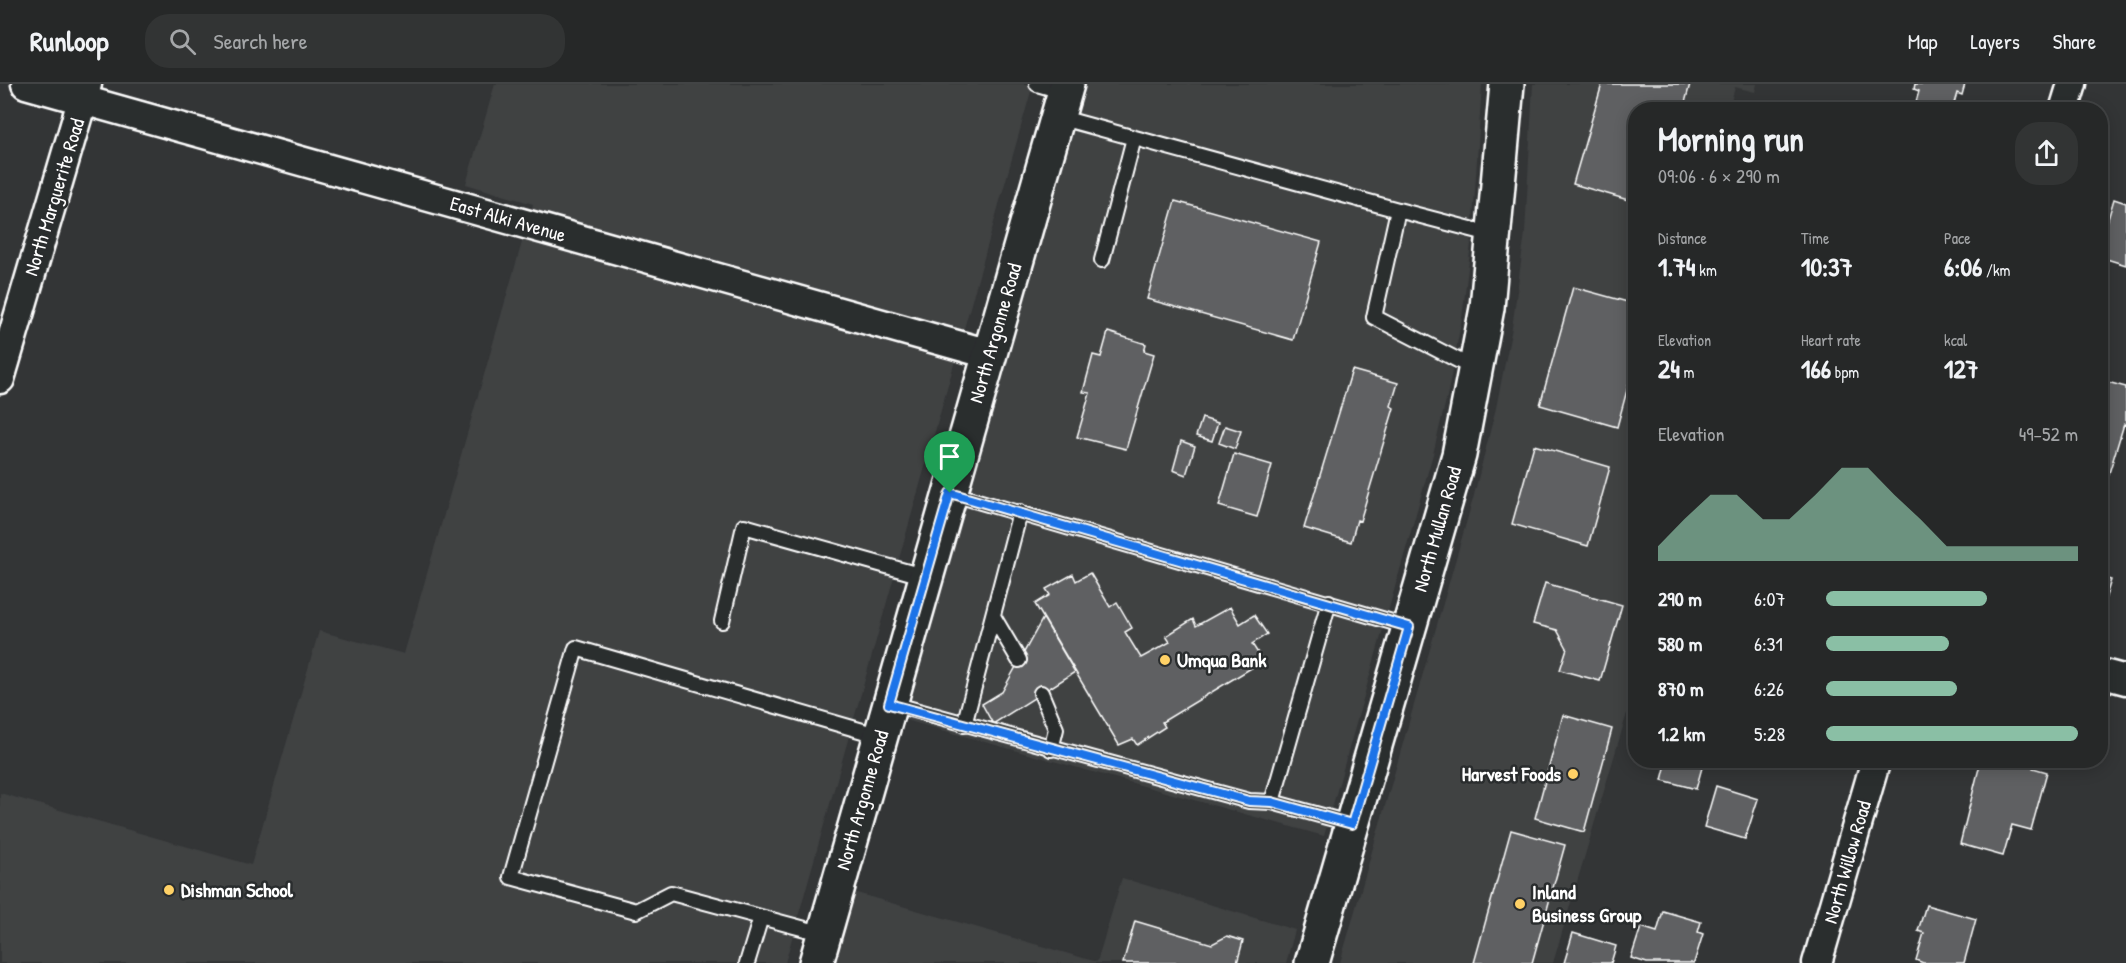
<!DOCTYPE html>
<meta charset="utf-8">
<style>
:root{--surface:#262828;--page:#323434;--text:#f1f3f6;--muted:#a4a6a8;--line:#424445;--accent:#8abfa5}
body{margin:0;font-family:"Patrick Hand",sans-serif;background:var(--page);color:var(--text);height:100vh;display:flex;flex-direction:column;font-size:22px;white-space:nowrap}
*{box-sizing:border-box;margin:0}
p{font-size:20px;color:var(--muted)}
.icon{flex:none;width:33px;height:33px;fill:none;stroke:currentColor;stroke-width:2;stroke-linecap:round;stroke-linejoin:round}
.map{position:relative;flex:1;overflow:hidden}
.drawer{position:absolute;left:1628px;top:18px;width:480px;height:666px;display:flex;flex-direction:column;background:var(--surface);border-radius:24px;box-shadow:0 3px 15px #0003,0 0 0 2px var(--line)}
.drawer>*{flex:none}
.pin{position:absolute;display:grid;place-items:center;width:51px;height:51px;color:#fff;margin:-62px -26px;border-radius:50% 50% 50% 0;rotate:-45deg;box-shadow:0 0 6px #0007}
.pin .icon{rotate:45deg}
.round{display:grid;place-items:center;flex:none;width:63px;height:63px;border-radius:24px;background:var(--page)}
.headline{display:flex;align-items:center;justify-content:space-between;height:102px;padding:0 30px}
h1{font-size:33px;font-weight:700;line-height:45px}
.metrics{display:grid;grid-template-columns:repeat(3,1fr);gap:9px;height:102px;padding:6px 30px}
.metrics div{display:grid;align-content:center}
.metrics b{font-size:26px;font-weight:700}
.metrics small{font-size:16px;font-weight:400}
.metrics p{font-size:16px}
.chart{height:168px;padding:12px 30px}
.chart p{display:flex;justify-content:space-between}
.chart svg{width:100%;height:108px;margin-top:6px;fill:var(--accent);opacity:.7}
ul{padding:0 30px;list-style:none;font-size:20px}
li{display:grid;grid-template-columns:96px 72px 1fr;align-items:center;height:45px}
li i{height:15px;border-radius:8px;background:var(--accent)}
header{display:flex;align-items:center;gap:36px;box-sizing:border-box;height:84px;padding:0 30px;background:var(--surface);border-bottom:2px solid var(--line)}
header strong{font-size:28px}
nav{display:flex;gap:33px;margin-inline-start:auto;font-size:21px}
.search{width:420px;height:54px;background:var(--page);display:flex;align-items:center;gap:15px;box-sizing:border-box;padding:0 21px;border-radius:24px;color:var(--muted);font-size:22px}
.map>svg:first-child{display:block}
.built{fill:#404243}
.building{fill:#5f6162;stroke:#fff;stroke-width:1.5}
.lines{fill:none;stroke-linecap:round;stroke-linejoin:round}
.lane-casing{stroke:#fff;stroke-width:18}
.street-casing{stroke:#fff;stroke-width:33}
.primary-casing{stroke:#fff;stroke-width:38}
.lane{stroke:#2a2d2e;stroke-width:14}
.street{stroke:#2a2d2e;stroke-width:28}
.primary{stroke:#2a2d2e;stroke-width:33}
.route-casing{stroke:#fff;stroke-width:12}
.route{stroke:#1a73e8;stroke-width:8}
.poi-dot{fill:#ffd166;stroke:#2a2d2e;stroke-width:2}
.labels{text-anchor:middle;stroke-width:5;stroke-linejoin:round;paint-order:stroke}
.street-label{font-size:20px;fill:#fff;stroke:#2a2d2e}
.poi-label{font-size:20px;font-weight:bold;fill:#fff;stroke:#2a2d2e;text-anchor:start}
</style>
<header>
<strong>Runloop</strong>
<div class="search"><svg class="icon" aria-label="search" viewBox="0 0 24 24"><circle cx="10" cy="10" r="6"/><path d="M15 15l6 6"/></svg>Search here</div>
<nav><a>Map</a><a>Layers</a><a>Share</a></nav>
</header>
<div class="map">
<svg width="2126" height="879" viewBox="0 0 2126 879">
<rect width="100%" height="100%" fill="#333536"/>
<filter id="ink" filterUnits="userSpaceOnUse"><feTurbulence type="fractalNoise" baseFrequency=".0167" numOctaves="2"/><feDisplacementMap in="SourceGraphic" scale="12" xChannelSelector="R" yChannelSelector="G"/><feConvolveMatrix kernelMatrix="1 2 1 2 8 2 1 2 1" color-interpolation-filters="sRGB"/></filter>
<g filter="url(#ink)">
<path class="built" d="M495,0H1033L785,879H0V709L251,781L319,547L404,570L533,120L466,100Z
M1085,0H1482L1472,151L1462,234L1448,308L1433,370L1324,752L902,635Z
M1533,0H1757L1755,8L1735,3L1729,25L1635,26V602L1553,879H1340L1473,415L1496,324L1512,244L1525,149Z
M1122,794L1295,846L1286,879H833L853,808L1097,878Z"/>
<path class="building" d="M1602,0H1690L1683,26H1635V118L1573,100Z
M1915,0H1965L1962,11L1957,9L1952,26L1916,18L1919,7L1914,5Z
M2114,115L2126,119V181L2100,173V162Z
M1175,117L1321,158L1293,256L1147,215Z
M1573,203L1635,220V277L1617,343L1540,321Z
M1108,248L1146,260L1144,267L1154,270L1126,365L1077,353L1090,309L1083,308L1093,271L1101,273Z
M1352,286L1398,299L1391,322L1394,324L1360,437L1357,436L1351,458L1304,444Z
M2100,296L2126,303V341L2124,340L2102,412H2100Z
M1202,334L1218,339L1212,357L1196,352Z
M1225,342L1241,347L1235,365L1219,359Z
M1181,357L1195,362L1186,391L1173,386Z
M1534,361L1610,383L1588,462L1512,440Z
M1234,370L1272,381L1257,433L1219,422Z
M1090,489L1110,523L1117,518L1132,544L1125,548L1141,574L1170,558L1166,552L1193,535L1196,542L1230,523L1240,540L1254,531L1267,550L1252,560L1263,577L1162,638L1165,643L1137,661L1133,655L1119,661L1035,520L1050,511L1046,505L1073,490L1076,497Z
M2100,493L2111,496L2100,532Z
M1545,499L1622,521L1600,597L1560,586L1567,564L1557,546L1533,540Z
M1043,534L1075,588L993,640L982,620L1002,608Z
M1563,631L1612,645L1584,748L1535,734Z
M1667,676H1692L1703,680L1696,705L1662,696Z
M1981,676H2035L2033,684L2047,688L2031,746L2012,741L2003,772L1960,760Z
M1716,702L1758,715L1745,755L1704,743Z
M1511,746L1565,761L1532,879H1474Z
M1926,821L1976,835L1964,879H1923L1916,876L1924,849L1918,847Z
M1663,827L1701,838L1698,848L1703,850L1694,879H1647L1631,874L1641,843L1657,848Z
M1135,837L1212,860L1227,852L1243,857L1237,879H1123Z
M1573,849L1616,862L1611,879H1564Z"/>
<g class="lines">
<g class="lane-casing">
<path id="lane" d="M1037,0L1065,8
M1058,33L1398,126
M1102,176L1134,54
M1475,285L1374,233L1398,126L1494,151
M950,409L1409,543
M1329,518L1272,718L1352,740
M993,532L1019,576
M722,537L744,442L926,493
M1041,609L1056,645L1051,665
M889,619L1249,717L1272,718
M964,641L1020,428
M824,850L671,809L636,827L511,793L576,564L880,652
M747,879L761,833"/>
</g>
<g class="street-casing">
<path id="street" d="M26,0L989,270
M2064,26L2072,0
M0,295L87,0
M2100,589L2126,596
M1817,879L1876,676"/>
</g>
<g class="primary-casing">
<path id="primary" d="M816,879L1067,0
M1312,879L1459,371L1487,224L1507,0"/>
</g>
<use href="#lane" class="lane"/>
<use href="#street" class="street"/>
<use href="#primary" class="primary"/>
</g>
</g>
<g class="lines" filter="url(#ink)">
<g class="route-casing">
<path id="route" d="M950,409L1409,543L1352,740L1272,718L1249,717L889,620Z"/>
</g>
<use href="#route" class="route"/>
</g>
<g class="poi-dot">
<circle cx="1165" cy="576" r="6"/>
<circle cx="1573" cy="690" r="6"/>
<circle cx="169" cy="806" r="6"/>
<circle cx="1520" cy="820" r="6"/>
</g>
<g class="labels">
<g class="street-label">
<text transform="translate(54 113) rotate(-73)" y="7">North Marguerite Road</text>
<text transform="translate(508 135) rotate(16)" y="7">East Alki Avenue</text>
<text transform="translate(995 249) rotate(-74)" y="7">North Argonne Road</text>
<text transform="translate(1437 445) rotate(-74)" y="7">North Mullan Road</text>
<text transform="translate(862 716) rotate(-74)" y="7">North Argonne Road</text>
<text transform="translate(1847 778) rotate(-74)" y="7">North Willow Road</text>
</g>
<g class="poi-label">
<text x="1177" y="583">Umqua Bank</text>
<text x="1561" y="697" text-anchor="end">Harvest Foods</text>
<text x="181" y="813">Dishman School</text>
<text x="1532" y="815">Inland<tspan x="1532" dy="23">Business Group</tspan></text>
</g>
</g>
</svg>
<div class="pin" style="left:950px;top:409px;background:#1e9e55"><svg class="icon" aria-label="arrive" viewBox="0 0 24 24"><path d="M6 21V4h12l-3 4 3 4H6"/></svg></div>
<section class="drawer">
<div class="headline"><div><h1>Morning run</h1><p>09:06 · 6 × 290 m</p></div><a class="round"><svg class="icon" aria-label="share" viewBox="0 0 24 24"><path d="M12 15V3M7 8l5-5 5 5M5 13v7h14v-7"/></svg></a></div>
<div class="metrics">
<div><p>Distance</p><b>1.74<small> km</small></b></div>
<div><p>Time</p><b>10:37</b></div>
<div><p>Pace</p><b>6:06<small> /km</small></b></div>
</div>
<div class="metrics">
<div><p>Elevation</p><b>24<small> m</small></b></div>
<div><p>Heart rate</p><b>166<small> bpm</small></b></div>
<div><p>kcal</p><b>127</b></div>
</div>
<div class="chart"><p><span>Elevation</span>49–52 m</p>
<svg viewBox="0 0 160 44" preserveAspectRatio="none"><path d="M0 44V38L10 27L20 17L30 17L40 27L50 27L60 17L70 6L80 6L90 17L100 27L110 38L120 38L130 38L140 38L150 38L160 38V44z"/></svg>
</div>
<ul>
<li><b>290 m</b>6:07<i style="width:64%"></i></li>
<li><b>580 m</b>6:31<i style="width:49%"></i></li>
<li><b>870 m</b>6:26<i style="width:52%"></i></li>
<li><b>1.2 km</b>5:28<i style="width:100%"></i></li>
</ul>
</section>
</div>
